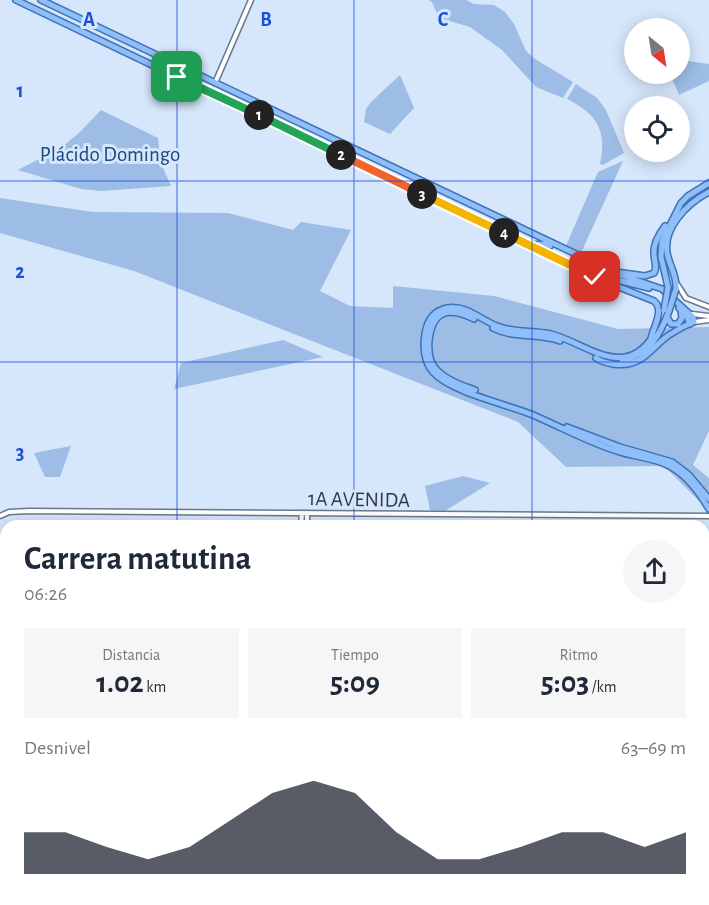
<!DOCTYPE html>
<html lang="es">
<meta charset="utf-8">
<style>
:root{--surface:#fff;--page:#f6f6f7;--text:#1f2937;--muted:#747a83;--accent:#111827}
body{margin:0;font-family:"Alegreya Sans",sans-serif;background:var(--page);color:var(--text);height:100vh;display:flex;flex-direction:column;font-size:22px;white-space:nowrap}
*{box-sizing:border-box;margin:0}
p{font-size:20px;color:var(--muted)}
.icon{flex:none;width:33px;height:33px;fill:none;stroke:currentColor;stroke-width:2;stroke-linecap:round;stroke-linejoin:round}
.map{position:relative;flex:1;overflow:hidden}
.sheet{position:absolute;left:0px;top:520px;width:710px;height:386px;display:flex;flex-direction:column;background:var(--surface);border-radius:18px 18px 0 0;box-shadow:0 3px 15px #0003}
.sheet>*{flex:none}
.needle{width:39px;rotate:150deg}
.controls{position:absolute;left:624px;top:18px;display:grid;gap:12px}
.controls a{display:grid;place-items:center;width:66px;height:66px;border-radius:50%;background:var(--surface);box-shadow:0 3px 15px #0003;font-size:30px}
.pin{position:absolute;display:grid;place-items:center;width:51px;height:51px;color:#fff;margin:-26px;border-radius:12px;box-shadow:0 3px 9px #0006}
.km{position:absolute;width:30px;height:30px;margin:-15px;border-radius:50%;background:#222;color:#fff;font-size:16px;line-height:30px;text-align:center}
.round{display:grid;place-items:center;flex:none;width:63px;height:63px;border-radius:32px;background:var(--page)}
.head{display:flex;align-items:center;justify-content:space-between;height:102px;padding:0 24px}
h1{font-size:33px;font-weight:700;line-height:45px}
.metrics{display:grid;grid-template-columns:repeat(3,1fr);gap:9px;height:102px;padding:6px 24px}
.metrics div{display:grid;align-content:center;border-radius:0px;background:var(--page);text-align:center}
.metrics b{font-size:30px;font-weight:700}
.metrics small{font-size:16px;font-weight:400}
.metrics p{font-size:16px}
.chart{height:168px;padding:12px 24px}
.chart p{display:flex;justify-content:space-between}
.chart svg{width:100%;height:108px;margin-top:6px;fill:var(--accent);opacity:.7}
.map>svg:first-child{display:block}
.green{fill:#9dbde6}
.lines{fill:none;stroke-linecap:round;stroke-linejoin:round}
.major-tunnel{stroke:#b5c3d6;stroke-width:5;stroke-dasharray:5 2.5;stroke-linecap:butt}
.minor-casing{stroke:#6a798b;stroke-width:7}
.major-casing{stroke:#3e73b5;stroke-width:8}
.minor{stroke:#fff;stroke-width:4}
.major{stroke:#8fbef8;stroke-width:5}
.major-bridge-casing{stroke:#3e73b5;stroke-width:8;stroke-linecap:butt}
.major-bridge{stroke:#8fbef8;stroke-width:5}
.split-1-casing{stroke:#fff;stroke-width:12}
.split-2-casing{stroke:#fff;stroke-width:12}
.split-3-casing{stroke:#fff;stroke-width:12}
.split-4-casing{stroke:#fff;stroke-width:12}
.split-5-casing{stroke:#fff;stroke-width:12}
.split-1{stroke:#22a559;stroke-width:8}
.split-2{stroke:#22a559;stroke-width:8}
.split-3{stroke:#f0652b;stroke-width:8}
.split-4{stroke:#f5b400;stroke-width:8}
.split-5{stroke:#f5b400;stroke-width:8}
.grid{fill:none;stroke:#1d4ed8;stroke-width:1.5;stroke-opacity:0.55}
.labels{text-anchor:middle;stroke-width:6;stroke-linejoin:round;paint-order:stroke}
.park-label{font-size:21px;fill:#19477e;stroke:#d6e6fb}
.street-label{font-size:21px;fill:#313840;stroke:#d6e6fb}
.grid-label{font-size:20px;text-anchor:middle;font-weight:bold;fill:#1d4ed8;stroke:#d6e6fb;stroke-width:6;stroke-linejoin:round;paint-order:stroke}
</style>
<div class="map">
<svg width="709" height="905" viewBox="0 0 709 905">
<rect width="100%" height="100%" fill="#d6e6fb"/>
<path class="green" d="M429,0H466L474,4L494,5L505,12L514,24L526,51L535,59L573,82L563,98L536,87L502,50L470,27L439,18L432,2Z
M680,60L709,64V81L679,95L670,74H680Z
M400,75L414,108L390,134L364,122L366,109L371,102Z
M576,84L597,98L606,110L624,153L603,165L600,164C607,130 597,114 567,99Z
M101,110L158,138L160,161L171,186L101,191L81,189L18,170L62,147L80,132Z
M623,161L580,255L565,248L598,172Z
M0,198L93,212L228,213L293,230L301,222L351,230L320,291L350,306L393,308V286L494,296L618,329L709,327V431L693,465L709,478V511L664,466L566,467L518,422L134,271L0,233Z
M283,340L323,357L174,389L181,363Z
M71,446L60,477H45L34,453Z
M463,476L490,483L445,511L430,510L425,486Z"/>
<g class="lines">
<path class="major-tunnel" d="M0,667L6,664
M0,673L6,669"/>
<g class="minor-casing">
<path id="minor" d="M215,83L251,0
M677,284L686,298L709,307
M692,314L709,316
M694,322L709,320
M307,513V526
M0,516L9,512L29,511L709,516
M301,526L302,513
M0,582L6,589
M0,661L6,658
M0,680L6,677
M704,686L709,687
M704,706L709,708
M0,778L6,774
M704,836L709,838
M704,839L709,842
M690,900L691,905
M709,905V900"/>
</g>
<g class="major-casing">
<path id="major" d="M16,0L604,281L654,301C665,310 653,327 651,339
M41,0L618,274L662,289L693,317L694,322C685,325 677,330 669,335C649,349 643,368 613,364C607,363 601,362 596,358
M530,245L545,244L550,246
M616,272L645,276L654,273C658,266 654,262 654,254C653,244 659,234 665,226
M594,274L649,288
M668,287L661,257L662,241L681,203L688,196L709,183
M676,289C677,277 671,268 668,257C660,229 688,203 709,192
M679,308L687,317L690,324
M667,317L671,324H678L682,318L681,310
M474,319C448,306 432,311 429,341C428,352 429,363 438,371C448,381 462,385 475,390
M493,328C514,339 538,333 560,341
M653,336C624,381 586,343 551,334C533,330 514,333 497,326C481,320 465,304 447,308C433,311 427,321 425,334C423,347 424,362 433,372C452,393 507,404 533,415C561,427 588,442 617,451C633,457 650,457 665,464C685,472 699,492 709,509
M622,361C649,355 660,335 669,311
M567,427L620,447L672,462L689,475L709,499
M704,689L709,691
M704,694L707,696
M704,699L707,700"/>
</g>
<use href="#minor" class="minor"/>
<use href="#major" class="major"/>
<g class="major-bridge-casing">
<path id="major-bridge" d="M664,310L668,287
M669,311L676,289"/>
</g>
<use href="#major-bridge" class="major-bridge"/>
</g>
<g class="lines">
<g class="split-1-casing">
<path id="split-1" d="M177,77L259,115"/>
</g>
<g class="split-2-casing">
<path id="split-2" d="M259,115L341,155"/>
</g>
<g class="split-3-casing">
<path id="split-3" d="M341,155L422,194"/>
</g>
<g class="split-4-casing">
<path id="split-4" d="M422,194L504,233"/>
</g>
<g class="split-5-casing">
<path id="split-5" d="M504,233L595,277"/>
</g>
<use href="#split-1" class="split-1"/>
<use href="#split-2" class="split-2"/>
<use href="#split-3" class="split-3"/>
<use href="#split-4" class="split-4"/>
<use href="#split-5" class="split-5"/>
</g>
<path class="grid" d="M177,0V526M354,0V526M532,0V526M0,181H709M0,362H709M0,543H6M704,543H709M0,724H6M704,724H709M177,900V905M354,900V905M532,900V905"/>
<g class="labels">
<g class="park-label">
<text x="110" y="161">Plácido Domingo</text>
</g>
<g class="street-label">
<text transform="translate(359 499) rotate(1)" y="7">1A AVENIDA</text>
</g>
</g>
<g class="grid-label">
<text x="89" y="26">A</text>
<text x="266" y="26">B</text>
<text x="443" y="26">C</text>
<text x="20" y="97">1</text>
<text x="20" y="278">2</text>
<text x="20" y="459">3</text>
</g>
</svg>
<div class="controls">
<a><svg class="needle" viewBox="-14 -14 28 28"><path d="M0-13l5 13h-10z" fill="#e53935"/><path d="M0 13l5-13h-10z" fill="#747a83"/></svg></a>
<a><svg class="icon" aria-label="locate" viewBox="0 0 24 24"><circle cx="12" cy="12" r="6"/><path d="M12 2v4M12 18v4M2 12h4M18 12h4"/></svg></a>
</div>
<div class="pin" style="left:177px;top:77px;background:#1e9e55"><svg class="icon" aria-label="arrive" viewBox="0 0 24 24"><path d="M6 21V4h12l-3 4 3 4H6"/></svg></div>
<div class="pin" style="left:595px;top:277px;background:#d93025"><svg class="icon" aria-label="check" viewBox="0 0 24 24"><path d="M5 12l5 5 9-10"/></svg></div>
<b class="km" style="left:259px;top:115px">1</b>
<b class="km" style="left:341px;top:155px">2</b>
<b class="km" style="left:422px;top:194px">3</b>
<b class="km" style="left:504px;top:233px">4</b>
<section class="sheet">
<div class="head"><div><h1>Carrera matutina</h1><p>06:26</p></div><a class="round"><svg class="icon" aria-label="share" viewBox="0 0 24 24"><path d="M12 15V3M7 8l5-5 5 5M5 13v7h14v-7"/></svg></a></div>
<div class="metrics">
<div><p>Distancia</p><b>1.02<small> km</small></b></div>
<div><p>Tiempo</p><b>5:09</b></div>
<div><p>Ritmo</p><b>5:03<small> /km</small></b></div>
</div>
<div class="chart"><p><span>Desnivel</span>63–69 m</p>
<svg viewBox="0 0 160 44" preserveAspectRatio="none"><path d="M0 44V27L10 27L20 33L30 38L40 33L50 22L60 11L70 6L80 11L90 27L100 38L110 38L120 33L130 27L140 27L150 33L160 27V44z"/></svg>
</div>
</section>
</div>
